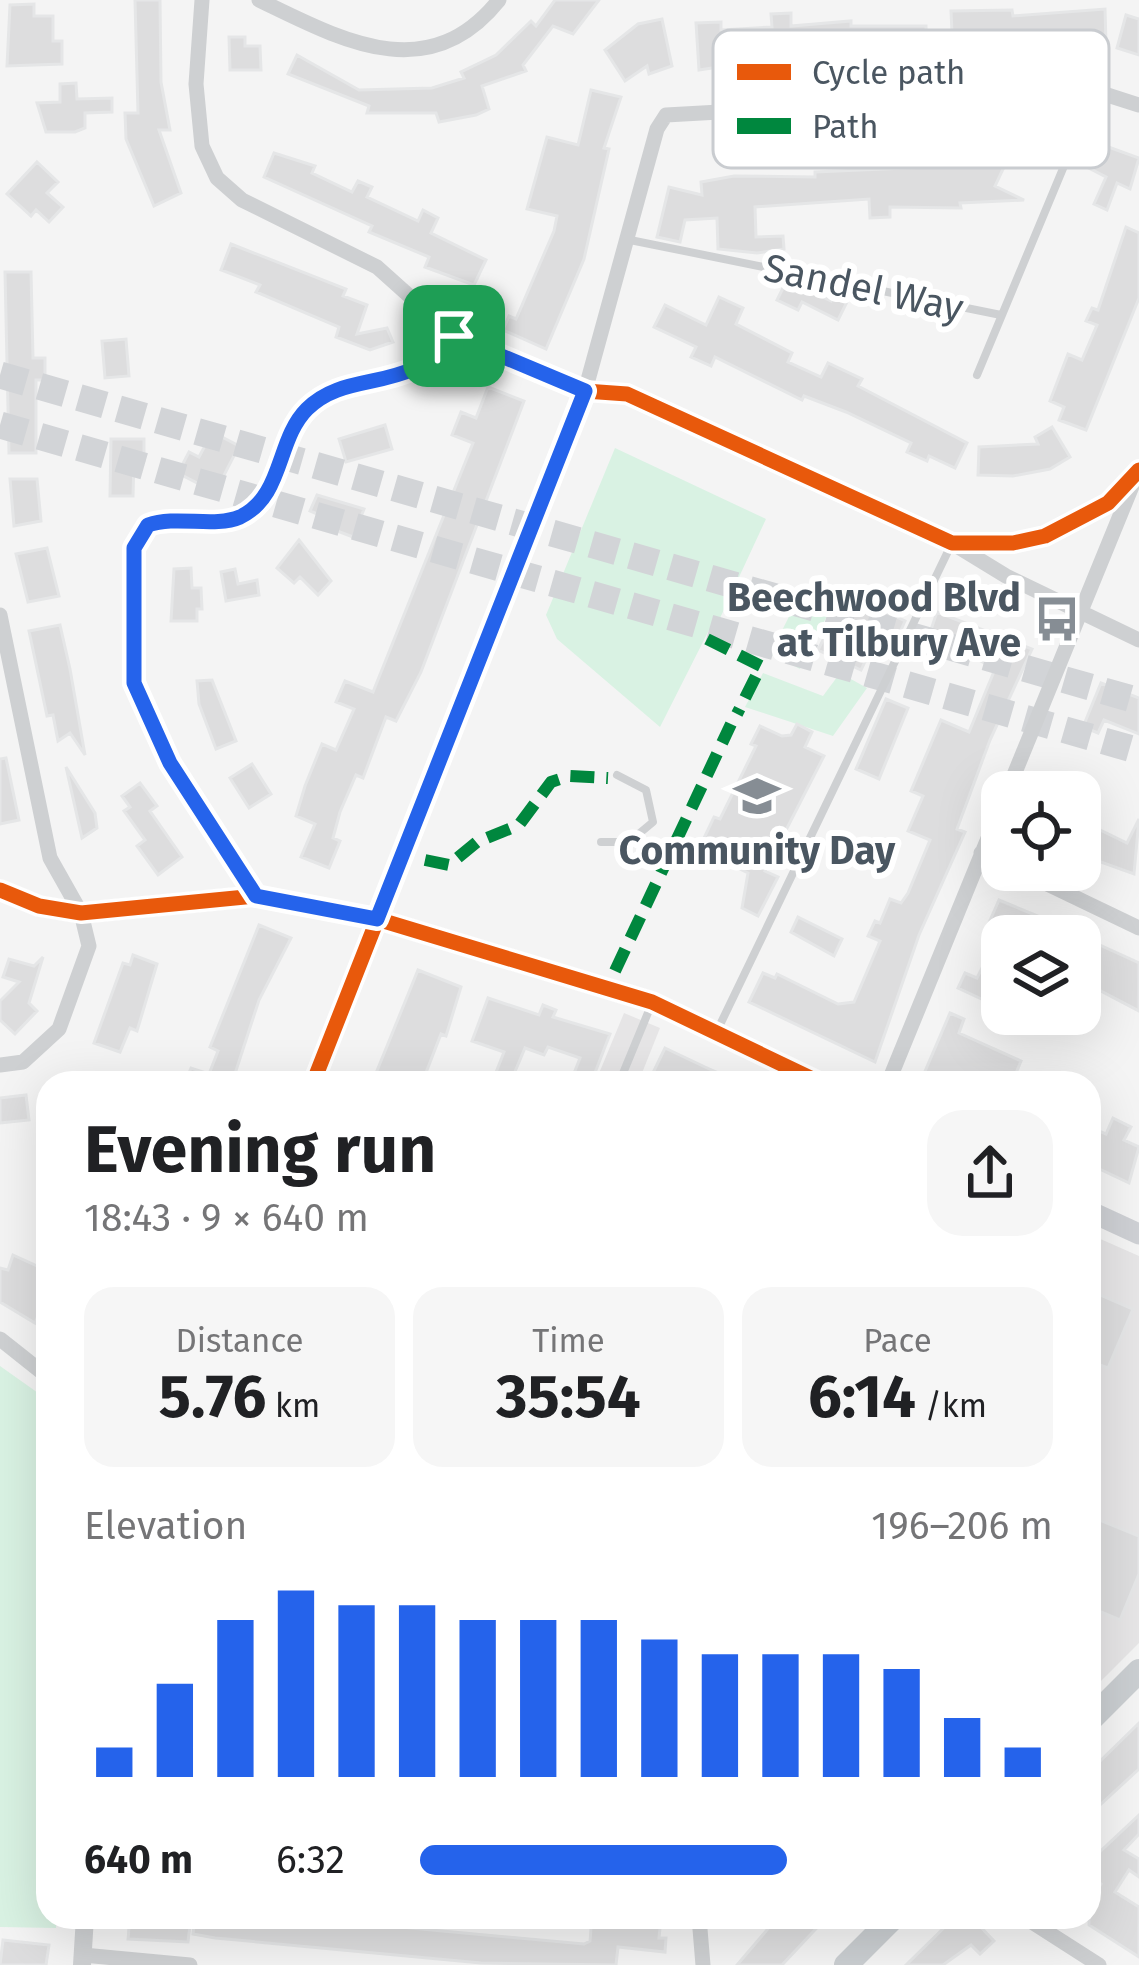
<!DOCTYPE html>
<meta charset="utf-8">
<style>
:root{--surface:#fff;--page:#f6f6f6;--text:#202124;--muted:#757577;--accent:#2563eb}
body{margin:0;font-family:"Fira Sans",sans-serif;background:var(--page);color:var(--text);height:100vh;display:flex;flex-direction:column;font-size:45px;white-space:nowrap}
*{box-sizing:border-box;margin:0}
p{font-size:39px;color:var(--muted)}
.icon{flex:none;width:66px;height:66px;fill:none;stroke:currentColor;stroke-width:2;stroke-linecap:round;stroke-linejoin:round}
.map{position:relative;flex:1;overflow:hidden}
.drawer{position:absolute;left:36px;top:1071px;width:1065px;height:858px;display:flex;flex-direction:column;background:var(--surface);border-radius:36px;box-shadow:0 12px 48px #0002}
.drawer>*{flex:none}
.fabs{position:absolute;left:981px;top:771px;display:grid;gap:24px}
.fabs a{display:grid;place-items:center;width:120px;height:120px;border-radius:24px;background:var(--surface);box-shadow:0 12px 48px #0002;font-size:60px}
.pin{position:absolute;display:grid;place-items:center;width:102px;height:102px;color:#fff;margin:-51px;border-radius:24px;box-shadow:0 6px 18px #0006}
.round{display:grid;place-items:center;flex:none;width:126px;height:126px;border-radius:36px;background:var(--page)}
.head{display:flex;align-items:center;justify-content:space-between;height:204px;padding:0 48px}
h1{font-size:66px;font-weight:700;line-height:90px}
.metrics{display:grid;grid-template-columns:repeat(3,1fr);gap:18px;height:204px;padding:12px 48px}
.metrics div{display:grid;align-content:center;border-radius:30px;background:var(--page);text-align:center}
.metrics b{font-size:60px;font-weight:700}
.metrics small{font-size:33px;font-weight:400}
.metrics p{font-size:33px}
.chart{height:336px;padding:24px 48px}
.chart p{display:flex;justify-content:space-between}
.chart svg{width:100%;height:216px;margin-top:12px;stroke:var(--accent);stroke-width:6}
ul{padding:0 48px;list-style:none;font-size:39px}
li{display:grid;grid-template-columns:192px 144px 1fr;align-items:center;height:90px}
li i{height:30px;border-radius:15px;background:var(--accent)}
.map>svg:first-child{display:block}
.education{fill:#e6e5e6}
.green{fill:#d9f2e3}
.building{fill:#ddddde;stroke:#e5e6e7;stroke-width:3}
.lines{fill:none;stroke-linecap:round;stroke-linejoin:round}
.motorway-tunnel{stroke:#d2d4d7;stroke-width:27;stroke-dasharray:27 14;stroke-linecap:butt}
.service{stroke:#ced0d2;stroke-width:8}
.minor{stroke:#ced0d2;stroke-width:15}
.tertiary{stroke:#ced0d2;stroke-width:18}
.secondary{stroke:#ced0d4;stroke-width:21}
.primary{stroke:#caced1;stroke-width:24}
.quiet{stroke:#00873e;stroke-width:12;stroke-dasharray:24 12;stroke-linecap:butt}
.cycleway-casing{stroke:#fff;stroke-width:22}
.cycleway{stroke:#e8590c;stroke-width:15}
.route-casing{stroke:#fff;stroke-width:24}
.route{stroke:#2563eb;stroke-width:15}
.labels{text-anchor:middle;stroke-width:12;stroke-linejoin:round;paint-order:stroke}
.street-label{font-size:39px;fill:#4a5661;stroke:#fff}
.poi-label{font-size:39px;font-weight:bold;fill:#4a5661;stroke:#fff;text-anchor:end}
.key{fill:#fff;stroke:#c9ccd0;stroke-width:3}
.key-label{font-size:33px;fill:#4a5661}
</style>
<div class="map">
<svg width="1139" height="1965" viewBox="0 0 1139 1965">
<rect width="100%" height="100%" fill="#f4f4f4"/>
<path class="education" d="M624,1013L660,1028L638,1083H595Z
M1089,1234L1139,1256V1643L1089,1693Z"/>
<path class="green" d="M615,448L766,519L714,631L709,630L660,727L557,639L546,615Z
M798,599L828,614L800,669L770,654Z
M763,673L823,696L840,673L867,688L833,736L745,707Z
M0,1366L48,1400V1917H57L56,1928L0,1927Z"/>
<path class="building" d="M135,0H160L161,82L170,130H159L181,193L154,206L126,139L125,113H138Z
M555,0H599L573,34L553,26L523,65L526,71L482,86L489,109L476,115L439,122L436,113H367L369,106L288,74L297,55L359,90L432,88L464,78L461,72L496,55L531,21L536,26Z
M34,4V16H53V41H62V64L7,66L10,5Z
M1105,9L1106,43L953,55L951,11L1012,10L1013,16Z
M791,13V26L851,21V26H926L927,57L831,61V54L756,56L757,61L699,70L696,23L721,22V30L772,27L771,14Z
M1126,15L1139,19V55L1117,48Z
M662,19L672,66L649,74L647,66L625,81L605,50L638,24Z
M229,37H245V46H260L261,70H230Z
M76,83L77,99L112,98V112L85,113V128L75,132H46L37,103L60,102V84Z
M591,90L621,97L604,148L609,149L584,259L546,349L503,330L509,316L516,319L554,231L557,216L527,209L547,137L578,145Z
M1092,141L1139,158L1130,189L1117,183L1107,210L1094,204L1106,177L1081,164Z
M274,153L315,166L312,173L352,192L358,181L372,187L367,197L418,221L423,210L438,218L431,233L486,260L474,285L425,267L429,257L369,232L372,226L264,177Z
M37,162L58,182L47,193L63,207L49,222L36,210L31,216L7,194Z
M997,164L1004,167L995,186L1024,200L960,203L961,208L890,207V217L870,218L869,199L755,207L756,237L783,236L784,249L757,253L718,249L717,218L685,220L680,242L657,237L669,187L702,195L701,182L734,176L815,177V172Z
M1126,227L1139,233V298L1086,430L1059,420L1064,407L1050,401L1068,354L1082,360L1097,325L1086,321L1092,308L1098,310Z
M231,244L346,289L343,296L367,305L357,334L387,328L393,342L370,350L336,337L339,327L256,292L260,285L221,270Z
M5,272H31L33,358H45V380H36V453H9Z
M787,280L831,301L833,295L847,302L838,320L802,302L798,310L777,300Z
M719,297L743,308L736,324L792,353L788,362L821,377L828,363L862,379L858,386L967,443L955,468L929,456L927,461L907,452L911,443L846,412L804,396L802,400L715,357L711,366L691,357L696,347L654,327L665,305L706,325Z
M126,339L129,376L105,378L102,341Z
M488,387L524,401L421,672L396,721L386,717L363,778L356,775L340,812L333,838L340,841L329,868L301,857L315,824L296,816L305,786L322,744L336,750L354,709L336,702L345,681L373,692L473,443L452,435L461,412L476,418Z
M385,425L392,449L346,462L339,439Z
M1052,427L1070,457L1050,469L1013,476L978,475L979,447L1038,444L1035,437Z
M222,437L239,446L219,485L205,477L201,485L178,473L189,452L199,457L208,440L218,445Z
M111,439H144V460L134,459L133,496H110Z
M10,479H37L41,521L14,526Z
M317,495L364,509L353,537L324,526L327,518L310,511Z
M299,540L331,581L318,595L300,577L294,583L277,568Z
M47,548L59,596L28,602L16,554Z
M191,568L192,588H201L202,609H197V621H171L174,569Z
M235,569L238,584L257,580L259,595L226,601L221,572Z
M855,597L905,621L897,639L880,630L861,670L818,650L825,636L836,641Z
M937,612L1032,649L990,740L957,829L965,832L919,935L875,1062L749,1002L763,973L775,978L777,974L838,1004L854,1002L880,941L868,936L875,921L880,923L890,899L901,903L908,893L930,840L908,831L923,796L911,791L941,720L969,732L995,669L943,640L936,658L923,653Z
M60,625L70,669L85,755L70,733L58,741L53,715L47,716L29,631Z
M212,680L236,741L216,749L199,704L197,681Z
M1101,683L1139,698V734L1104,720L1098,733L1083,727Z
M886,699L908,708L879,779L856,769Z
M797,724L812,732L805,747L824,756L765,871L778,877L758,916L742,908L748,873L732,865L737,854L704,838L714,817L720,819L756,746L751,744L760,726L782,736L791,735Z
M6,758L19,820L0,824V759Z
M252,764L271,794L249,808L230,778Z
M66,767L95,813L97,828L82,838Z
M140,783L157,806L150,811L182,857L158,875L137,846L145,840L124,811L130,807L122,796Z
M1139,819L1134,874L1084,856L1098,829L1127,843Z
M999,900L1086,936H1002V966L990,1003L958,988L965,973L977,978L996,940L984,934Z
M798,917L842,939L834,956L791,932Z
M259,925L291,938L259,1000L232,1083H185L191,1068L209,1074L218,1051L210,1047Z
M1080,936L1139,963V1011L1080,980Z
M133,955L157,964L137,1031L130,1028L120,1052L94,1043L123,963L130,965Z
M43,957L29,1003L37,1011L15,1034L0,1020V1001L19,982L3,977L9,959L34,966Z
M418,970L461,987L446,1036L441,1034L422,1083H372Z
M488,998L539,1015L543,1005L556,1010L553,1017L610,1034L591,1083L573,1076L580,1058L548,1047L544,1055L525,1048L511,1081L495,1075L504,1052L472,1041Z
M950,1013L964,1019L959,1033L1021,1061L1012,1083H920Z
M665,1048L705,1067L741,1083H648Z
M26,1095L29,1120L0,1123V1098Z
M1113,1118L1131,1127L1124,1140L1139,1147L1129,1183L1089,1164V1127L1106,1134Z
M13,1255L48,1271V1293L35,1323L0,1302V1268L8,1270Z
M1089,1290L1133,1309L1108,1368L1089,1361Z
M1092,1517L1139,1536V1574L1120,1620L1089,1607Z
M1139,1723V1769L1089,1815V1772Z
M1139,1815V1834L1124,1850L1139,1859V1877L1129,1870L1115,1892L1139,1907V1957L1089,1925V1904L1101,1884L1089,1872V1862Z
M130,1917L190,1925L188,1942L128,1939Z
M195,1917L368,1923L369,1917H401L410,1918L409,1928L584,1944L590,1941L592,1917H653L661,1918L659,1938H666L665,1952L618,1947L616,1965L481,1963L215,1938L193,1934Z
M778,1917H827L782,1965H737Z
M955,1917H971L994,1941L980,1954L971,1945L943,1965H906Z
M3,1940L49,1945L46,1965H0Z"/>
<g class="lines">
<path class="motorway-tunnel" d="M0,375L1139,701
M0,425L1139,751"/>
<path class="service" d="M630,240L1001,315
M977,375L1094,94
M601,842H629L653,822L646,790L617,775
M717,1031L952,543
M619,1083L652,1003"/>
<path class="minor" d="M202,0L196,84L202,146L217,178L242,200L377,267L454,336L585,391L657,129L666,115L1095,91L1139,105
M259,0C340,39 428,89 499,0
M952,543L1006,576L1139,640
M0,615L50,858L81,913L89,946L59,1029L23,1062L0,1065
M1007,792L1137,474
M981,853L1002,862
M1018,870L1139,928
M256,896L170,763L134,683V548L148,525C177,515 214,528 240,516C284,496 276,440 307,409C348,368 408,396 454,336
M888,1083L1002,804
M0,1339L48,1377
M699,1917L703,1965
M1024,1917L1099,1965
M83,1955L190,1965"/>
<path class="tertiary" d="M313,1083L585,391L627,394L952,543H1013L1045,536L1108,503L1139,470
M82,1965L85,1917"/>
<path class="secondary" d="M0,890L39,906L81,913L256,896L377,919L652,1002L821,1083
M1089,1211L1139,1234"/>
<path class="primary" d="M1089,1721L1139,1671
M846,1965L894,1917"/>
<path class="quiet" d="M707,639L761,666L737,714
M425,860L449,865L477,842L519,825L551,782L569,776L608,778
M615,971L731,724"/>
<g class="cycleway-casing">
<path id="cycleway" d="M0,890L39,906L81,913L256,896L377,919L652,1002L821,1083
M313,1083L585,391L627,394L952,543H1013L1045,536L1108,503L1139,470"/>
</g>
<use href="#cycleway" class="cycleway"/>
</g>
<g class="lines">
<g class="route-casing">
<path id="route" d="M454,336L585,391L377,919L256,896L170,763L134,683V548L148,525C177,515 214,528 240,517C284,496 276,440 307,409C348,368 408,396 454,336Z"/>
</g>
<use href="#route" class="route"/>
</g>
<defs>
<g id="bus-bare" transform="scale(3.6)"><path d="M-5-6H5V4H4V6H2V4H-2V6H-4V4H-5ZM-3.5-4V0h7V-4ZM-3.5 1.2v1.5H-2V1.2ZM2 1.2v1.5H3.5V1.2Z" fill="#868d94" stroke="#fff" stroke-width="2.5" paint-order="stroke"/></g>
<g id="school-bare" transform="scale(3.6)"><path d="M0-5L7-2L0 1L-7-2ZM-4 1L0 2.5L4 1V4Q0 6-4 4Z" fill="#868d94" stroke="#fff" stroke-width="2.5" paint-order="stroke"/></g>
</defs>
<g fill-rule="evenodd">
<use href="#bus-bare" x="1057" y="619"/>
<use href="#school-bare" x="757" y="796"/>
</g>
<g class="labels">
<g class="street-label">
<text transform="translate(864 287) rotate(12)" y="14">Sandel Way</text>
</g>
<g class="poi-label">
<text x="1021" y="611">Beechwood Blvd<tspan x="1021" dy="45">at Tilbury Ave</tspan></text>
<text x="757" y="864" text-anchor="middle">Community Day</text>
</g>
</g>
<rect x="713" y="30" width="396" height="138" rx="18" class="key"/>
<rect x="737" y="64" width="54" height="16" fill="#e8590c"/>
<rect x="737" y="118" width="54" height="16" fill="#00873e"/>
<g class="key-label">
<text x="812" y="84">Cycle path</text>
<text x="812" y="138">Path</text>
</g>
</svg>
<div class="fabs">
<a><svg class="icon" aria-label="locate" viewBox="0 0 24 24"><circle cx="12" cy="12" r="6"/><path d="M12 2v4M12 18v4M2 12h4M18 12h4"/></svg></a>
<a><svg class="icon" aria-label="layers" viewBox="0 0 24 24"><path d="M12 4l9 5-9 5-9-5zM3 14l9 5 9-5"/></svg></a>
</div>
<div class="pin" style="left:454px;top:336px;background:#1e9e55"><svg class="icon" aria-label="arrive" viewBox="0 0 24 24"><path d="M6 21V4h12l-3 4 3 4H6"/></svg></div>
<section class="drawer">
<div class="head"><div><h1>Evening run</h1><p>18:43 · 9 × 640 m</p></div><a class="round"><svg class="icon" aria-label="share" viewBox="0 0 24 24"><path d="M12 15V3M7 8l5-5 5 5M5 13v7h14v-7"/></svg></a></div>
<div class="metrics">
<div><p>Distance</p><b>5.76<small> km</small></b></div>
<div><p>Time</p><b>35:54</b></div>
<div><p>Pace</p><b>6:14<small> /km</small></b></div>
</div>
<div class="chart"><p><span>Elevation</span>196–206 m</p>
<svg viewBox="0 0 160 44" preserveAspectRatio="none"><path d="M5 44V38M15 44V25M25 44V12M35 44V6M45 44V9M55 44V9M65 44V12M75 44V12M85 44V12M95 44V16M105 44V19M115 44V19M125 44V19M135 44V22M145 44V32M155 44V38"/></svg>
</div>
<ul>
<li><b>640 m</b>6:32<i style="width:58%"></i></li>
</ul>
</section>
</div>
